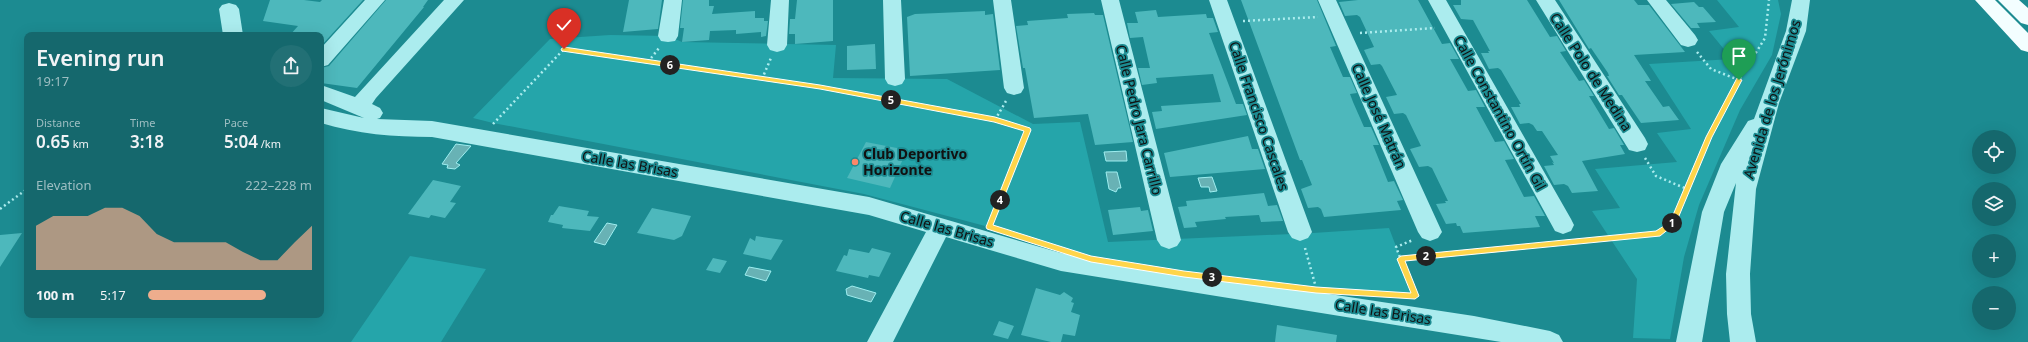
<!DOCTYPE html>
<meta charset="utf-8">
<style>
:root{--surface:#15686d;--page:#227075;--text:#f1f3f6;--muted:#9dbec2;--accent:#eead8d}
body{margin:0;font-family:"Noto Sans",sans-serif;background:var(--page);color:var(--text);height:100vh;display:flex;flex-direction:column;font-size:15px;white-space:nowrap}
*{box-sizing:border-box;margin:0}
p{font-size:13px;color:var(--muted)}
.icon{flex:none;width:22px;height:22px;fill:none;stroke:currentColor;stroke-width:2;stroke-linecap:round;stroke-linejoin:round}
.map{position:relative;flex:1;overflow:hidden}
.side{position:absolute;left:24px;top:32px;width:300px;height:286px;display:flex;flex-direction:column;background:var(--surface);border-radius:8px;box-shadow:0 4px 16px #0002}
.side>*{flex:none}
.fabs{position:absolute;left:1972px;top:130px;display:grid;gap:8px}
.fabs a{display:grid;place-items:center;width:44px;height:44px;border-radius:50%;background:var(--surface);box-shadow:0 4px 16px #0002;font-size:20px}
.pin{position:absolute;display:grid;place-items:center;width:34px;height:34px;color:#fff;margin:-41px -17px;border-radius:50% 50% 50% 0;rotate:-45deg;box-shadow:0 0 4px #0007}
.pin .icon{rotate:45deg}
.km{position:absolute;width:20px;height:20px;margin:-10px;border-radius:50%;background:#222;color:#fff;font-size:11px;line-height:20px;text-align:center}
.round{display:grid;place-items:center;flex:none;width:42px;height:42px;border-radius:21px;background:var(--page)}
.overview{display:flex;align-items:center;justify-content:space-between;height:68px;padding:0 12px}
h1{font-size:22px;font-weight:600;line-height:30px}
.figures{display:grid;grid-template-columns:repeat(3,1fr);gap:6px;height:68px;padding:4px 12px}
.figures div{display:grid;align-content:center}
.figures b{font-size:17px;font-weight:600}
.figures small{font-size:11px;font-weight:400}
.figures p{font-size:11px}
.chart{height:112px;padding:8px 12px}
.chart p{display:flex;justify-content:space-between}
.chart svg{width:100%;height:72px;margin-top:4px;fill:var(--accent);opacity:.7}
ul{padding:0 12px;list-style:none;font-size:13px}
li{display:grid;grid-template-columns:64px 48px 1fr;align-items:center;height:30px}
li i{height:10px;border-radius:5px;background:var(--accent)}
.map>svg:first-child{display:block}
.green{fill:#25a5aa}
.water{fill:#68b2b5;stroke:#9eeef0}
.building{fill:#4db8bc}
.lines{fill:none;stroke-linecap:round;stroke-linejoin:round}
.path{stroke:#abecee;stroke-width:2.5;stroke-dasharray:2 3;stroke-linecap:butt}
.minor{fill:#abecee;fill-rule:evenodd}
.major{fill:#f3feff;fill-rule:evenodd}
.route{fill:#ffd54a;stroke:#fff}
.poi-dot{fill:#ff8769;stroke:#1c8b91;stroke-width:1.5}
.labels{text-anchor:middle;stroke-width:3.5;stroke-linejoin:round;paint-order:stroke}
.street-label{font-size:14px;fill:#111;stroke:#1c8b91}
.poi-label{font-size:14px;font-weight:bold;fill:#111;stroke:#1c8b91;text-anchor:start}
</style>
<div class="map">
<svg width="2028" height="342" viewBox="0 0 2028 342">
<rect width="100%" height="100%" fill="#1c8b91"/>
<path class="green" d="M1717,0H1778L1781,14L1772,55L1740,110L1699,205L1684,257L1670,339L1633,338L1637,279L1592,211L1620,208L1595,169L1677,162L1657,133L1691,129L1649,64L1732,59L1709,31L1739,27Z
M610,35L668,36L682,42L836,45L833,78L947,79L1033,124L1080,122L1108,242L1313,233L1389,228L1415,296L1316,290L1184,274L1091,259L989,227L864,194L493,123L473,118L550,39Z
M410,256L486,269L441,342H351Z"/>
<path class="water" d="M456,144L471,146L456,163L460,165L455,169L447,168L448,165L442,164Z
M1126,151L1127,161H1106L1104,152Z
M1106,172H1117L1121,188H1118L1116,192L1109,189Z
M1212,177L1217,191L1210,192L1209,187H1201L1198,178Z
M607,223L617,225L605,245L594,242Z
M749,267L770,271H771L766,281L745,275Z
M852,286L876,293L871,302L847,295L846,289Z"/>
<path class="building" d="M270,0H304L320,2L322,0H363L321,46V35H290L298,26L263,21Z
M386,0H428L423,7H424L357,88L321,83V68L329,66Z
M629,0H662L658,29L623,32Z
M683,0H709V6H714L712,14L755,11V18H764V21H768L766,36L761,37V32L736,34V30L710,31L709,40L682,42L684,28H680Z
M797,0H833V41L795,44V34H789L790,19H795Z
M1241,0H1317L1336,46L1330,47L1343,77H1350L1357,93L1350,94L1353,102L1364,127H1371L1379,145H1373L1388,182L1394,181L1403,200L1397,201L1401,210L1324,217L1321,209L1318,207L1308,208L1301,189L1312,185L1302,160H1300Z
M1358,0H1418L1442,44L1450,43L1459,59H1450L1468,91L1476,90L1485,107H1476L1495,142L1504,141L1514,159L1505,160L1524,197L1534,196L1545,216H1535L1540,227L1463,233L1460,226H1457L1456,223L1446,224L1436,204L1446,203L1445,201H1448L1432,168L1428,166L1419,167L1410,149L1421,146L1406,115L1403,113L1394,114L1386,97L1397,95L1382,66L1380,64L1371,65L1364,50L1374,47L1360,17L1357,15L1345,16L1339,2Z
M1461,0H1527L1550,37L1557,36L1566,51L1560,52L1579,81L1584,80L1594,96H1589L1609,129L1614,128L1624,145H1620L1625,154L1582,161L1598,191L1572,193L1568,186L1564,184L1554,185L1544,166L1554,165L1552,162L1554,163L1550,156L1558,155L1542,131H1537L1533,125L1529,123L1520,124L1511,107H1520L1519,104H1521L1501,70L1498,68L1489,69L1481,53H1489L1488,51H1490L1473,20L1461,19L1453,5H1461Z
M1559,0H1634L1638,5H1649L1685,52L1634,55L1651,81H1645L1663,107L1669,106L1679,120L1641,123L1622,95H1619L1607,76H1609L1608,73L1591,48L1589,49Z
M1694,2L1699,7H1703L1716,22L1697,23L1700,28H1691L1671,4Z
M1156,10L1158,17L1206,14L1207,18H1213L1218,32L1209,33L1236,104H1243L1247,115L1156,129L1152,112L1162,111L1161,106L1221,102L1213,74L1156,78L1157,83L1142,85L1138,68H1150L1143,37L1130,38L1127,23H1138L1135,12Z
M985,11V15L993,14L1000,70L910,76L907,17L915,14Z
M1094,13L1095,15H1103L1133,142L1095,145L1088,114L1034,118L1025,68H1023L1016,26L1028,25L1027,21L1068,18L1067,14Z
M875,44L876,69L847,70V46Z
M1248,136L1252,149H1258L1265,169L1170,177L1164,153Z
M866,142L907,150L890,188L847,178Z
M433,180L461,186L450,202L456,203L445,218L431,215L429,218L408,214Z
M1264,193L1268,206L1277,205L1283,221L1261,222L1259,215L1225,217L1226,219L1195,222L1197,227L1184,228L1178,207L1187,206L1186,201Z
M559,206L589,211L587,216L599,217L590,231L562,228L563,225L548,222L551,215H553Z
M1140,207L1141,211L1148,210L1153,231L1113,235L1108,210Z
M652,208L691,216L682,236L674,240L637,233Z
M22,233L0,267V235Z
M756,236L783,240L771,260L743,254L750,238L755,241Z
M872,248L891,253L879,277L869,275L868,278L836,271L844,255L847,256L849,249L869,253Z
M713,258L727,261L720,273L706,270Z
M1036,288L1060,295L1064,292L1073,298L1071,302L1074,303L1071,312L1080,315L1075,336L1063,334L1061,342H1051L1021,335Z
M999,321L1014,326L1008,339L993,335Z
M1277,325L1337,335L1336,342H1275Z"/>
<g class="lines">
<path class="path" d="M1243,21L1318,17
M1360,33L1435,28
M1697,52L1711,69L1739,80
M648,62L659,48
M762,79L771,58
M995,120L1006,101
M493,124L564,49L820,87L995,120L1028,130L991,224
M1645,158L1656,176L1687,189
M0,209L27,189
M1566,243L1658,234L1672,223L1709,137L1731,93L1765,38L1769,0
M1305,248L1315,284
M1401,259L1562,243
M1402,295L1415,296L1396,247L1413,240"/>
<path class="minor" d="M365,0H385L328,65L321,67V48Z
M444,0H464L376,98L372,104L380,108L383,113L380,118L377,119L432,121L869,197L1061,253L1474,316L1550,331L1559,335L1563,342H1501L1061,271L946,237L893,342H867L926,232L869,215L432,137C394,137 357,134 321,123V108L364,118L321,100V85L355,97Z
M664,0H682L678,36L675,41L668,42L661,41L658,36Z
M771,0H789L787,45L784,50L777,52L770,50L767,45Z
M883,0H901L905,79L902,84L895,86L888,84L885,79Z
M993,0H1011L1024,88L1021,93L1014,95L1007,93L1004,88Z
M1101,0H1119L1181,240L1177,246L1169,249L1161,246L1157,240Z
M1209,0H1227L1312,232L1308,238L1300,241L1292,238L1288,232Z
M1318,0H1336L1442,232L1438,238L1430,241L1422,238L1418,232Z
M1428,0H1446L1571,219L1574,225L1571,231L1563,234L1555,231Z
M1536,0H1555L1645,138L1648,144L1645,150L1637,152L1629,150Z
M1647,0H1666L1695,35L1698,40L1695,45L1688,47L1681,45Z
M1792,0H1810L1806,31L1779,103L1756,189L1750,274L1751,314L1756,342H1730L1727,314L1726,274L1736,183L1724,212L1702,342H1676L1702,212L1721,164L1748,121L1754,119L1786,31Z
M229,3L236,5L239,9L243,35H223L219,9L222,5Z"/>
<path class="major" d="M1975,0H1995L2028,33V52L2021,50Z
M1998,0H2019L2028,8V25L2021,23Z"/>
</g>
<path class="route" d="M564,47L820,85L995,117L1030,128L1031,130L993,225L1091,256L1184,271L1316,287L1411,293L1397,259L1401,256L1656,231L1670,222L1706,137L1737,78L1742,80L1712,137L1676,223L1660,236L1405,261L1419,296L1415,299L1316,293L1184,277L1091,262L987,229L986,227L1024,131L994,122L820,89L562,51L561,49Z"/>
<circle class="poi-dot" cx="855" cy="162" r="4"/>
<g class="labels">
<g class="street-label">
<text transform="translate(1591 72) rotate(57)" y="5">Calle Polo de Medina</text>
<text transform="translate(1772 99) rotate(-73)" y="5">Avenida de los Jerónimos</text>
<text transform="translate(1500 113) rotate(61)" y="5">Calle Constantino Ortín Gil</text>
<text transform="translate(1259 116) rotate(71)" y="5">Calle Francisco Cascales</text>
<text transform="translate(1379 116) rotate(66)" y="5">Calle José Matrán</text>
<text transform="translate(1139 120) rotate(76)" y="5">Calle Pedro Jara Carrillo</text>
<text transform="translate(630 164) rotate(10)" y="5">Calle las Brisas</text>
<text transform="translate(947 229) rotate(16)" y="5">Calle las Brisas</text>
<text transform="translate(1383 312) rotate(9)" y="5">Calle las Brisas</text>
</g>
<g class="poi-label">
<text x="863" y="159">Club Deportivo<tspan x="863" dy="16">Horizonte</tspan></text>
</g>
</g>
</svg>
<div class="fabs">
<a><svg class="icon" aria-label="locate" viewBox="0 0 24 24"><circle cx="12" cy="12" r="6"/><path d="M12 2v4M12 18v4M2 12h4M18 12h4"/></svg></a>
<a><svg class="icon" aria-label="layers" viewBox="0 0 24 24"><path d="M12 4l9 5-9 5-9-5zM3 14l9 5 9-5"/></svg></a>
<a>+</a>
<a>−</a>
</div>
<div class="pin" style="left:1739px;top:80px;background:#1e9e55"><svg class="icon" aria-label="arrive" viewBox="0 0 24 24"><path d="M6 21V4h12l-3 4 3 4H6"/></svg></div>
<div class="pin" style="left:564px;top:49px;background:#d93025"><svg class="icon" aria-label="check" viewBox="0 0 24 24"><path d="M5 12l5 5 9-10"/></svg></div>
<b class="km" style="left:1672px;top:223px">1</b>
<b class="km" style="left:1426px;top:256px">2</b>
<b class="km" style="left:1212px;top:277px">3</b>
<b class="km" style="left:1000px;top:200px">4</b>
<b class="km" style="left:891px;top:100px">5</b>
<b class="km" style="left:670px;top:65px">6</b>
<section class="side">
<div class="overview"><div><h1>Evening run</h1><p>19:17</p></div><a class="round"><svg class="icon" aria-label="share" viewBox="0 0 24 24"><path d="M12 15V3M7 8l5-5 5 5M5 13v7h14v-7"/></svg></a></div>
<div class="figures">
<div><p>Distance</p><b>0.65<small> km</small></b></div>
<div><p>Time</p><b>3:18</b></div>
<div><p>Pace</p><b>5:04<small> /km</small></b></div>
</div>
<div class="chart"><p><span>Elevation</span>222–228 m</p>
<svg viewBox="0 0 160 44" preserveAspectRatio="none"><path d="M0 44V17L10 11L20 11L30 11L40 6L50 6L60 11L70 22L80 27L90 27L100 27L110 27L120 33L130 38L140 38L150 27L160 17V44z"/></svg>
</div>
<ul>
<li><b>100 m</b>5:17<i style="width:72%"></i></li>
</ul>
</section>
</div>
